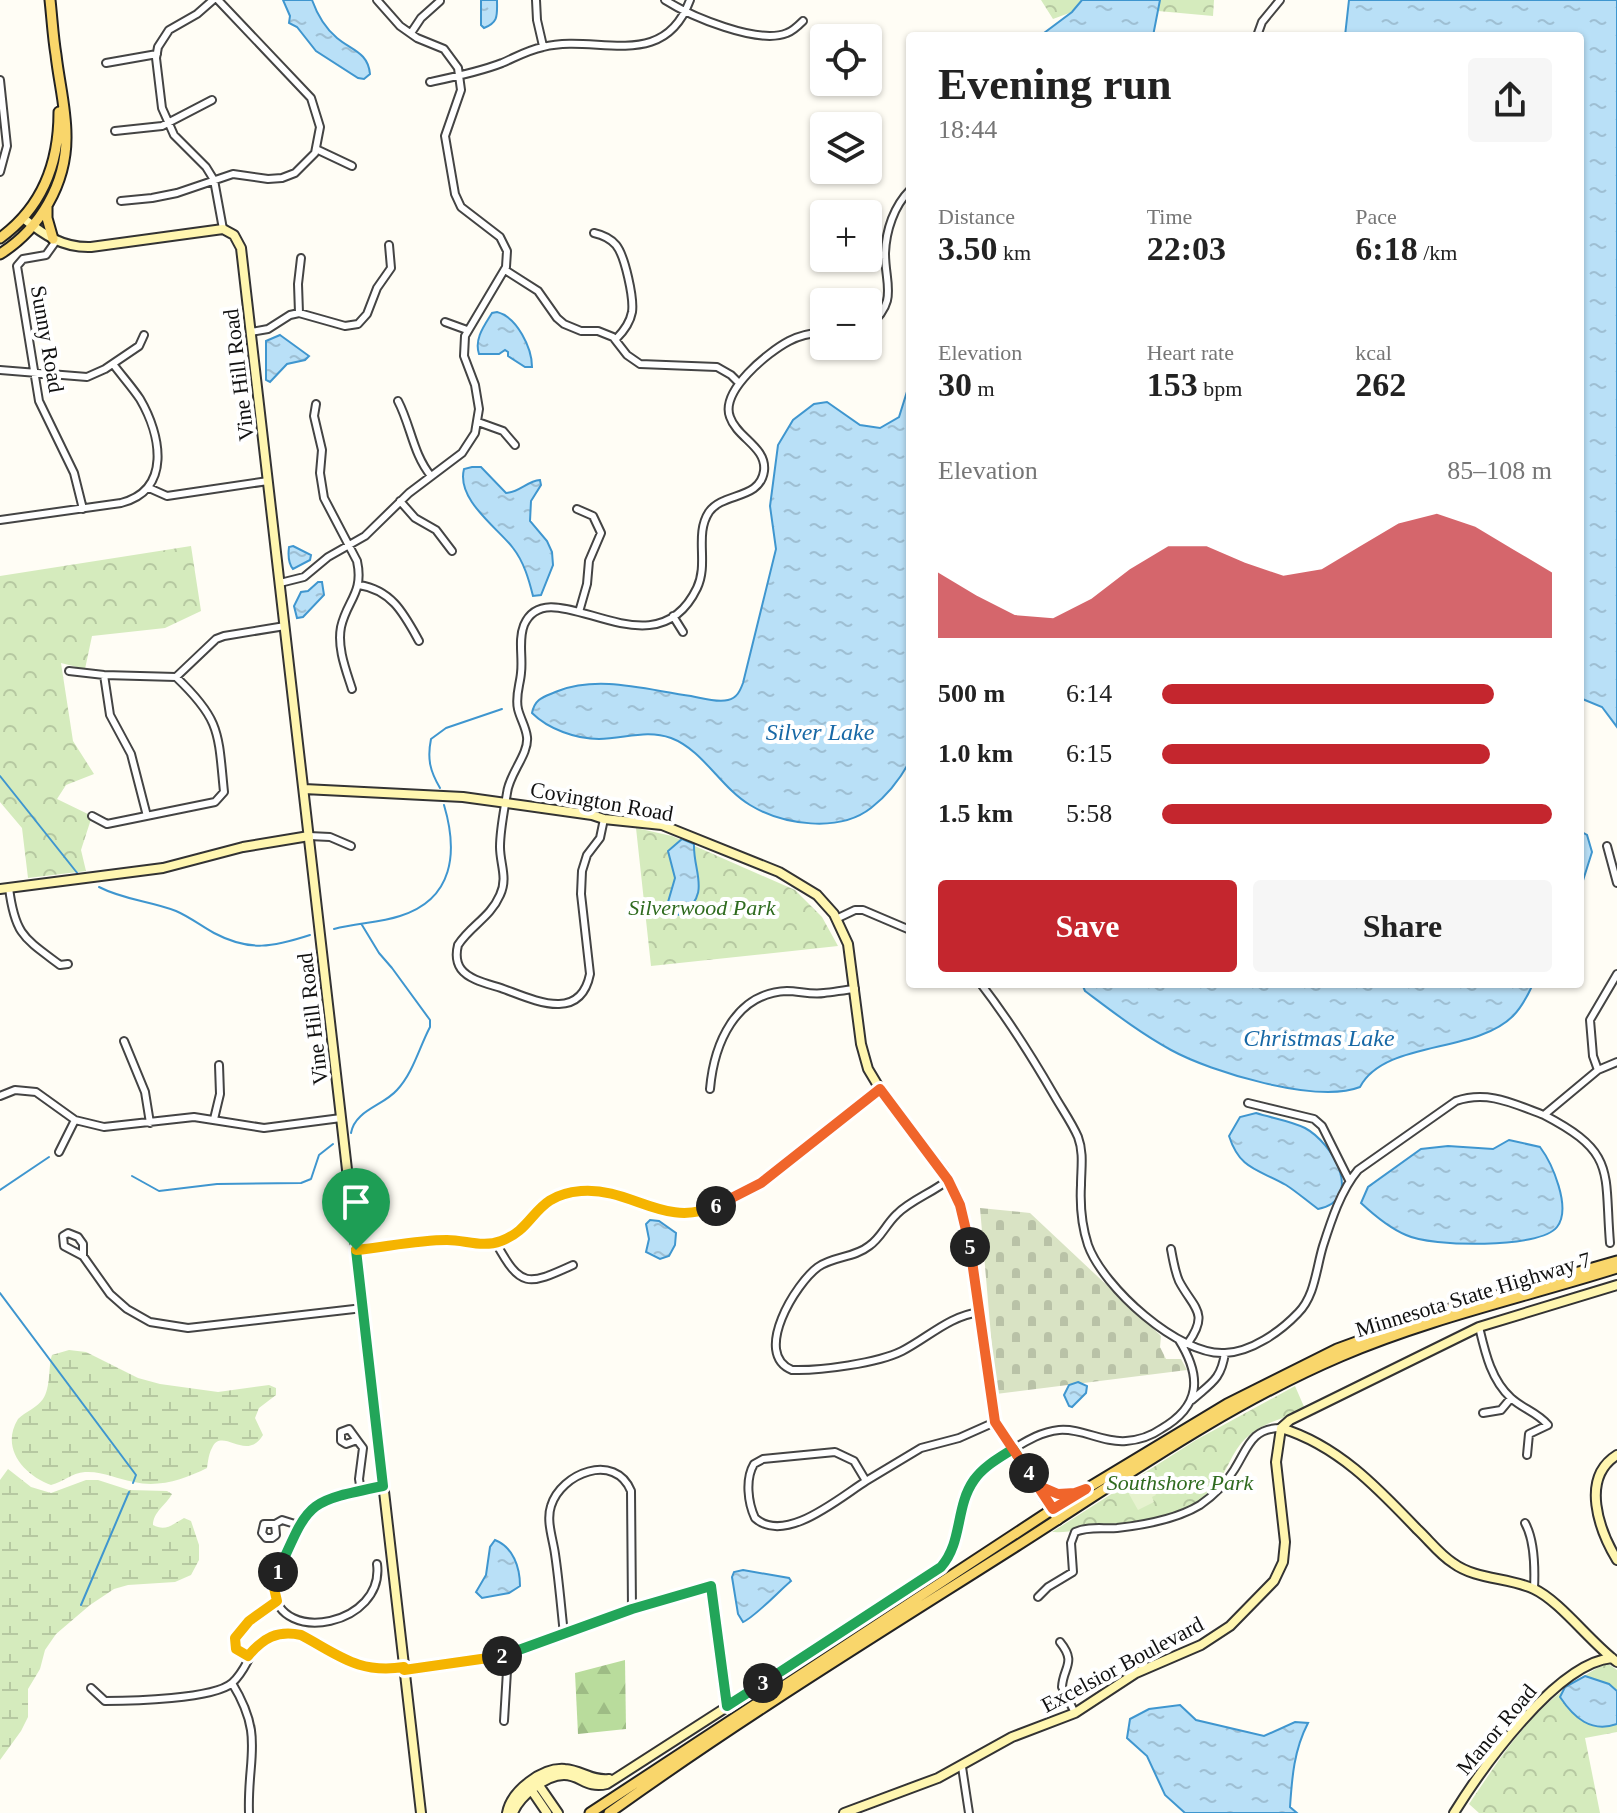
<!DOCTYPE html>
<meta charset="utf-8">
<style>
:root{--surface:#fff;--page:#f6f6f6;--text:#222;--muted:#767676;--accent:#c4262e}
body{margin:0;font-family:Georgia,serif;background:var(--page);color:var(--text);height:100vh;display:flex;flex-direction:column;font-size:30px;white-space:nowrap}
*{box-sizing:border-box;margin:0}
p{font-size:26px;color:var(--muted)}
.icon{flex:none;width:44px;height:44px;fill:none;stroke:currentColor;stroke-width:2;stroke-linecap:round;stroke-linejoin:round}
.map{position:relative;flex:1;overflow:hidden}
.details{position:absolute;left:906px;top:32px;width:678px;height:956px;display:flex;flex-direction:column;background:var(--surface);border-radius:8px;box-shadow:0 2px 6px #0004}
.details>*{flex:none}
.buttons{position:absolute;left:810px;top:24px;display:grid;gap:16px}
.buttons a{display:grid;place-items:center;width:72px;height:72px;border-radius:8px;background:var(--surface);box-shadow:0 2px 6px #0004;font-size:40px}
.pin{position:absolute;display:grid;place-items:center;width:68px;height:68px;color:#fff;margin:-82px -34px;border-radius:50% 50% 50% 0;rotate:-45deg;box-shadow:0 0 8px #0007}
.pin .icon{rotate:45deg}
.km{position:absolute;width:40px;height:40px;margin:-20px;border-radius:50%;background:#222;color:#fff;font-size:22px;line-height:40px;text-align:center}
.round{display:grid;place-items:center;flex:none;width:84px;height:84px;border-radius:8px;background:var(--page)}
.head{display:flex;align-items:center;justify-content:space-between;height:136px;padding:0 32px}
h1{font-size:44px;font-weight:700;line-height:60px}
.figures{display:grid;grid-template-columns:repeat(3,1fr);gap:12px;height:136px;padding:8px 32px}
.figures div{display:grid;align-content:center}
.figures b{font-size:34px;font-weight:700}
.figures small{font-size:22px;font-weight:400}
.figures p{font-size:22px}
.chart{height:224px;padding:16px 32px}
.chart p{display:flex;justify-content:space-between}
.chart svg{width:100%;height:144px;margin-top:8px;fill:var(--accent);opacity:.7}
.cta{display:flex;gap:16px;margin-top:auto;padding:16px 32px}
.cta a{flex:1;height:92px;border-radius:8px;background:var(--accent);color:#fff;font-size:32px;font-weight:700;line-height:92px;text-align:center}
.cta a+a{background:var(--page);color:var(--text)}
ul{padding:0 32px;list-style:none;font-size:26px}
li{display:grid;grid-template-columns:128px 96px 1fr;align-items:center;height:60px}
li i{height:20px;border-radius:10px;background:var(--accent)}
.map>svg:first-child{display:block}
.forest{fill:url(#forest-firs)}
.wetland{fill:url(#wetland-marsh)}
.cemetery{fill:url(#cemetery-stones)}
.park{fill:url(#park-crowns)}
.pitch{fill:#e6f2cf}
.water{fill:url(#water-ripples);stroke:#3f96cf;stroke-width:2}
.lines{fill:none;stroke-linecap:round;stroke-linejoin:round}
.stream{stroke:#3f96cf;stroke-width:2}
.street-casing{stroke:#444;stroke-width:10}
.secondary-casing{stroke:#333;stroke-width:12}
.primary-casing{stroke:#222;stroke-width:13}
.street{stroke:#fff;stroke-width:6}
.secondary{stroke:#fff6b0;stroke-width:8}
.primary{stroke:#f9d66b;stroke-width:9}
.split-1-casing{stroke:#fff;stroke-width:16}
.split-2-casing{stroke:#fff;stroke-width:16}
.split-3-casing{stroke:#fff;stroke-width:16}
.split-4-casing{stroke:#fff;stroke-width:16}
.split-5-casing{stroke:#fff;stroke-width:16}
.split-6-casing{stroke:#fff;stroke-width:16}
.split-7-casing{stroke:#fff;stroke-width:16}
.split-1{stroke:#22a559;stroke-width:10}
.split-2{stroke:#f5b400;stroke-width:10}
.split-3{stroke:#22a559;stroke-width:10}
.split-4{stroke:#22a559;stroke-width:10}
.split-5{stroke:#f0652b;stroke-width:10}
.split-6{stroke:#f0652b;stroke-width:10}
.split-7{stroke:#f5b400;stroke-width:10}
.labels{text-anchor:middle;stroke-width:8;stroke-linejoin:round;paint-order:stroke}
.street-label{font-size:22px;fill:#111;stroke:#fff}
.park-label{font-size:22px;font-style:italic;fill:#2f6b1f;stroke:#fff}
.water-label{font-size:24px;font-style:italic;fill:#1768a6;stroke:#fff}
</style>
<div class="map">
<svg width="1617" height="1813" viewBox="0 0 1617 1813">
<defs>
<pattern id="forest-firs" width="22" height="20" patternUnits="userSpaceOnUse" patternTransform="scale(2)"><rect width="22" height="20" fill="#b9dc9c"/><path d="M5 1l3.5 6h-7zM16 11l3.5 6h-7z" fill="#9ebc85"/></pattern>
<pattern id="wetland-marsh" width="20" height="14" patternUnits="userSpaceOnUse" patternTransform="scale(2)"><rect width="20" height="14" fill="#d5ebbd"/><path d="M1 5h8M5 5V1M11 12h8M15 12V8" fill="none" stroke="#b6c8a1"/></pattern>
<pattern id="cemetery-stones" width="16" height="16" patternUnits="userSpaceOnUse" patternTransform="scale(2)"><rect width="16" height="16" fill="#d9e3c4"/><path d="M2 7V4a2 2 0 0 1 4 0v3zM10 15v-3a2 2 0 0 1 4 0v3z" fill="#b9c2a7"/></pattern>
<pattern id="park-crowns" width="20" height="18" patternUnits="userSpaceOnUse" patternTransform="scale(2)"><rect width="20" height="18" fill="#d5ebbd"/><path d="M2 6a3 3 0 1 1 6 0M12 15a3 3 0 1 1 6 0" fill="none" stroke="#b6c8a1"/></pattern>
<pattern id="water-ripples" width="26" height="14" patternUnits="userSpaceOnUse" patternTransform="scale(2)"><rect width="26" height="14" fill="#b9e0f7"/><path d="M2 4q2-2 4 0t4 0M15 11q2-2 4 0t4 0" fill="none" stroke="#9ebfd3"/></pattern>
</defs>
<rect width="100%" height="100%" fill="#fffdf5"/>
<path class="forest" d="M625,1660L626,1729L578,1734L575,1673Z"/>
<path class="wetland" d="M69,1350L86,1352L138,1378L160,1384L218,1392L269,1385L276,1388V1395L259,1408L255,1418L263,1435C246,1463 222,1426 212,1448C209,1453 208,1461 207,1468C185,1479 159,1488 134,1482C117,1479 103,1471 85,1472C71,1473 64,1482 51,1485C24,1475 0,1448 18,1419C25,1412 38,1407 43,1399C51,1387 48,1367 52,1355Z
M8,1469L31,1487L51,1493L86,1480H98L129,1490L167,1491L172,1494C166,1505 153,1512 153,1525C166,1532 173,1524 184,1518L191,1521L199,1545V1560L191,1575L175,1582L128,1585L114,1589L90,1605L56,1634L45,1650L40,1669L28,1689V1717L21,1731L0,1760V1480Z"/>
<path class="cemetery" d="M980,1208L1030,1213L1161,1336L1160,1347L1166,1359H1181L1187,1370L996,1394Z"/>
<path class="park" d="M1041,0H1082L1072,12L1053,19Z
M1160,0H1214L1213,16L1158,11Z
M191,546L201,611L165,628L92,636L85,669L61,663L73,741L94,774L66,785L57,799L92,816L81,850L86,871L28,878L22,828L0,802V576Z
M636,828L672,836L795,890L822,917L838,946L651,966Z
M1295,1386L1305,1409C1284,1419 1262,1422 1245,1439C1228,1456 1226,1481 1202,1499C1175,1521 1134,1521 1101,1525C1083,1528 1072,1533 1052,1532L1196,1440Z
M1607,1663L1617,1670V1732L1585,1738L1600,1813H1479L1469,1804C1511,1742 1538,1698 1607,1663Z"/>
<path class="pitch" d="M1146,1485L1150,1493L1154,1491L1156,1495L1152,1497L1154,1502L1138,1510L1129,1494Z"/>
<path class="water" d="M283,0H312C317,14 325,28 337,38C351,50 368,52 370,74L364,79L358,78L316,51L297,27L289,23L290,16Z
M481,0H497C497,15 499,22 484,28L481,25Z
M1082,0H1160L1153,36H1040L1072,12Z
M1349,0H1617V727L1602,707L1580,698V36H1345Z
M497,312C517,317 532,348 532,367H525L508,356V352L505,350L499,354H479C474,339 484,326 492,313Z
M280,335L309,356L305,360L287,364L270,382L266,380V341Z
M910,382V761C900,779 888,795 871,808C839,833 783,825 750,805C721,788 703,750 671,738C646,729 624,739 599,739C576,739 548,729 532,713C535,698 544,697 558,691C600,675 647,690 691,696C702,698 717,703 728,700C737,698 740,691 743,683L776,549L770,506L778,445L793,420L814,404L827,402L860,425L880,428L899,417Z
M472,467H481L506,493C520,492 527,481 540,480L541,485L531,501L530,521L547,541L552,552L553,565L541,595L533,596C529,580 524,562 513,548C498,528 456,500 464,469Z
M293,546L311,555L310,560L293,569C288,563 288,555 289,547Z
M318,582H322L324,595L303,617L297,618L294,606L301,592L308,591Z
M1580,831L1587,835L1592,852L1580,890Z
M682,839L694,844C693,873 712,893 681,915L671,914L666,909L675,878L668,851Z
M1082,984H1533C1528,995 1522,1007 1513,1016C1475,1054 1385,1040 1360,1087C1317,1104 1211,1072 1171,1050C1140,1033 1113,1012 1085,991Z
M1256,1113C1272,1118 1291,1121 1305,1128C1333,1143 1365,1200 1318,1209C1307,1201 1297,1192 1286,1185C1258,1169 1240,1170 1229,1136L1240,1117Z
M1509,1140L1540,1147C1552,1163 1572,1208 1557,1227C1540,1249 1431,1247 1406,1235C1389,1228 1375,1216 1361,1203L1368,1187L1421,1149L1448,1146L1493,1149Z
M650,1220L659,1221L676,1233L675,1245L669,1256L660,1259L646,1252L649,1239L646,1224Z
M1078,1382L1087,1386L1086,1393L1072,1407L1069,1406L1064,1395L1069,1385Z
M495,1540C513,1547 520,1567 520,1586L509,1593L482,1598L476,1592L486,1575L490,1547Z
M743,1570L789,1578L791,1581C779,1591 755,1617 743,1622L738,1614L732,1577L734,1572Z
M1585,1676L1609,1684L1617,1691V1724C1591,1733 1574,1718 1560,1697L1565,1687Z
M1180,1705L1196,1720L1264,1736L1295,1722L1308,1723C1294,1750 1292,1777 1290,1807L1297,1813H1185L1165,1795L1147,1756L1127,1738L1130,1719L1149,1709Z"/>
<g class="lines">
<path class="stream" d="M0,776L78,874
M440,788C430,771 427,759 431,739L446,728L502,709
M99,887C124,900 150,901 176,911C190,917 201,926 214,933C250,952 273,947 310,935
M334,929C356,923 379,923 400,916C454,899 458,852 444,805
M351,1133C355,1110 383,1106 397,1090C413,1073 419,1048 430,1027V1020L392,968L379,953L362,925
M132,1176L159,1191L217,1184L301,1183L311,1179L319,1155L333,1144
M0,1190L49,1157
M0,1293L136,1475L133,1483
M81,1605L129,1492"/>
<g class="street-casing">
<path id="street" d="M213,0L197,14L169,30L158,47L156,58L162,108L174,135L206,167L214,180L223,229
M536,0L537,20L543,46
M665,0C690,16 758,45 787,33C793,31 798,26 803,21
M411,33L421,18L440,1
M1257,36L1262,22L1280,0
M106,63L157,54
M0,80L7,146L0,172
M430,82C454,77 479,72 502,63C516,57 528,50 543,47C596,33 663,73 690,0
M115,131L162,126L212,100
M316,149L352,166
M121,201L152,198L177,193L233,174L268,179L282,178L295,173L315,153L320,127L311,98L218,0
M594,233C603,235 610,238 616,245C625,256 634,298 632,312C630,323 624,331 616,339
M56,241L46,255L23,259L17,266L39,401L74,473L83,509
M868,255L885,256
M505,270L538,291L557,318L564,324L581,331H598L613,337L627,355L640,364L717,367L731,375L739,383
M299,313L298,284L301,258
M445,322L467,330
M868,327C899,301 885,285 885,253C886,230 894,206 910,190
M251,332L268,329L290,315L299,313L345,326L358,324L367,314L377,288L391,268L389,245
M0,370L87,377L105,369L139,346L144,335
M398,401C411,426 413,454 431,476
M316,404L314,416L322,450L320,473L324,498L357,561C364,593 347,600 341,627C337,648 346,670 352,689
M478,422L503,431L515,445
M149,488L167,496L268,481
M400,501L415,518L436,530L452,551
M577,509L593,516L601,533L589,561L587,584L579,612
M0,520L121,503C172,490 161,435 140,399C132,387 122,376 113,364
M280,583L304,577L328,557L365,536L409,493L462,453L475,433L479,409L475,385L464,356L465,336L506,267L507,251L500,237L461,207L455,194L445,136L461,90L458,68L444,49L417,38L400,26L377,0
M359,585C392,590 404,614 419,641
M673,616L683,632
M69,671L104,675L176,677L216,639L224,636L285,626
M104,675L110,715L131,754L147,816
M92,816L107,824L215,802L224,792C218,732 221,720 176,677
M604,819L600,838L587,855L582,871L581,894L590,974C580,1024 532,999 501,988C489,984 469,980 461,969C456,962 456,953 458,945C471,925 490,918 500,895C508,878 500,864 500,847C500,830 504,811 507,793C509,774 529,754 527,737C526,727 520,718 518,709C515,696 520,685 521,673C523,657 518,640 524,625C549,566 653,680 697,588C709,563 694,535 709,512C723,492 760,500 764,471C767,447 737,438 730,417C720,391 768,352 789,341C800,335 812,333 824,332
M309,836L330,837L351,846
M1607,846L1617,883
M9,888C15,935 24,938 60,965L68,964
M836,919L855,910H863L910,930
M981,984C1008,1019 1032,1057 1054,1095C1062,1109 1072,1123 1078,1137C1084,1153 1081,1169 1081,1185C1080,1204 1082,1227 1088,1245C1103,1287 1179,1356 1225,1353C1251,1352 1280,1332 1298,1313C1315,1296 1316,1269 1323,1246C1331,1221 1341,1190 1358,1170L1456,1101C1488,1090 1514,1104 1544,1115L1598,1070L1617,1062
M124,1041L145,1092L150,1123
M1598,1070L1593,1056L1590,1020L1617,974
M710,1089C714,1044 735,993 787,991C799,991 811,995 824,993C834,992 844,990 855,989
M0,1096L15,1090L36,1092L75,1120L104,1127L194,1117L264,1128L341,1118
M1248,1103L1314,1119L1322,1126L1349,1180
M1544,1115C1617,1153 1604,1171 1610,1243
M214,1119L220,1094L219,1065
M59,1152L75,1120
M948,1180C932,1193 911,1200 897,1214C886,1224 881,1238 869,1246C854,1258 834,1256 818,1267C796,1283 752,1354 792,1370C820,1371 878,1363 902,1351C929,1337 949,1316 980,1312
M496,1243C521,1288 527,1286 573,1265
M1171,1249C1173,1260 1175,1272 1179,1281C1193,1308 1210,1312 1188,1343
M356,1250C386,1247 417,1240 447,1240C466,1240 482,1248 501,1241C529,1231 538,1199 569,1193C611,1184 641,1213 681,1214C736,1217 837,1124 880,1089
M83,1256V1244L78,1237L68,1233L63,1236L64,1246L83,1256L110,1294L127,1309L150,1322L188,1328L363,1308
M1479,1327C1485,1352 1491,1380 1511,1398C1523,1409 1537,1412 1548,1425L1529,1434L1527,1455
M1192,1400C1211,1383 1221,1380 1225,1353
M1483,1413L1501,1410L1511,1398
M357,1440L349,1429L341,1432V1441L346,1444L357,1440L363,1448L359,1479L361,1491
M1013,1449C1028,1440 1041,1432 1059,1430C1082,1428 1103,1443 1126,1441C1139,1440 1151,1436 1161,1429C1201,1406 1202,1377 1179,1340
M835,1452L854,1461L866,1481C839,1498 785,1545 755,1518C748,1503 745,1479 754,1464L763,1459Z
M866,1481L921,1448L959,1438L995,1422
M1525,1523C1535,1541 1535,1568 1534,1589
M275,1524H264L262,1533L266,1538H272L276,1535L275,1524L282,1520L298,1525
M377,1564C385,1625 279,1646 274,1590C273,1576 283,1562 288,1549C312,1492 327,1497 383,1486
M1038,1597L1048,1587L1073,1572L1071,1543L1075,1532C1088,1526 1103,1529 1117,1528C1144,1525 1177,1519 1200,1505C1213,1496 1226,1483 1234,1470C1248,1448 1251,1428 1281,1428
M564,1634C561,1607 559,1581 555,1554C553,1539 546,1521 551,1506C561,1473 615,1452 631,1491L632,1609
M1060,1642C1077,1663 1063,1667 1062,1687L1075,1713
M248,1656L236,1649L235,1638L249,1621L277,1601
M404,1670L497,1658L632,1609L711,1586L727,1706
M232,1683C265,1737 247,1756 249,1813
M91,1688L105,1701C131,1701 214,1699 232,1683C252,1666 249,1637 282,1633C306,1630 324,1651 343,1660C363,1669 383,1670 404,1667
M504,1721L508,1654
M962,1767L969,1813"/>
</g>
<g class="secondary-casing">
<path id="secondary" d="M23,218C44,235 63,248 91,247L223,229L234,235L241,248L421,1813
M304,789L463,797L592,815L604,819L662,825L779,872L817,895L834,914L848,944L861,1044L868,1069L883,1094L944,1172L960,1205L973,1262L995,1422L1058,1520
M0,889L163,868L243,847L309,836
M1281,1428C1337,1445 1377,1487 1417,1529C1429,1540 1439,1554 1453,1563C1476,1580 1508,1577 1534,1589C1560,1601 1591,1643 1617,1662
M1617,1455C1580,1478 1599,1530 1617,1560
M538,1784L558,1813
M530,1788L547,1813
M507,1813C511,1791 542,1767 565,1769C581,1770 592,1781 609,1779
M513,1813C519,1797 545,1775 564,1775C581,1775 586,1789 607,1784L932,1575C965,1548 952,1518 971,1486C981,1468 997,1459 1013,1449
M844,1813L938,1778L1012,1737L1075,1713L1136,1673L1201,1645L1230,1626L1274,1581L1283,1562L1285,1542L1276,1462L1281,1428L1290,1420L1479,1327L1617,1285
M1454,1813C1482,1768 1556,1663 1612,1658"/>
</g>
<g class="primary-casing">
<path id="primary" d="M47,207V218L53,239
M0,238C43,207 59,163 59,112
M0,254C40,229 67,183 66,135C66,108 59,82 56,55C53,37 52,18 50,0
M1037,1485L1054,1493H1075
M590,1813L1053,1509L1227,1404L1337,1349L1389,1330L1436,1313L1617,1261
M609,1813C741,1718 881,1632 1018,1545C1123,1478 1226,1405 1341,1356C1430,1318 1525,1297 1617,1268"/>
</g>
<use href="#street" class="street"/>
<use href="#secondary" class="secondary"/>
<use href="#primary" class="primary"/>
</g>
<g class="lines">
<g class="split-1-casing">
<path id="split-1" d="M278,1572C310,1501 305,1502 383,1486L356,1250"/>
</g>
<g class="split-2-casing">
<path id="split-2" d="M278,1572L274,1588L277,1601L249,1621L235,1638L236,1649L248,1656C263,1638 277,1630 301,1635C339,1655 358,1674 404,1667V1670L502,1656"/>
</g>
<g class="split-3-casing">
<path id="split-3" d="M502,1656L632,1609L711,1586L727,1706L763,1683"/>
</g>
<g class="split-4-casing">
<path id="split-4" d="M763,1683L941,1567C963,1542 955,1507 974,1480C984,1466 999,1458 1013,1449L1029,1473"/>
</g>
<g class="split-5-casing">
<path id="split-5" d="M970,1247L995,1422L1037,1485L1058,1494L1075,1493L1086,1489L1053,1509L1029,1473"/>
</g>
<g class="split-6-casing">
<path id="split-6" d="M716,1206L761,1183L880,1089L948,1180L960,1205L970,1247"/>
</g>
<g class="split-7-casing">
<path id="split-7" d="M356,1250C386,1247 417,1240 447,1240C466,1240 482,1248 501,1241C537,1228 532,1195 581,1191C632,1187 664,1229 716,1206"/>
</g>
<use href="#split-1" class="split-1"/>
<use href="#split-2" class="split-2"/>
<use href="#split-3" class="split-3"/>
<use href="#split-4" class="split-4"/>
<use href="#split-5" class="split-5"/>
<use href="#split-6" class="split-6"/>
<use href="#split-7" class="split-7"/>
</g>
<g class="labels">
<g class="street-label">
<text transform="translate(48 339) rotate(80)" y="8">Sunny Road</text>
<text transform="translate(238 375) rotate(-97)" y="8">Vine Hill Road</text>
<text transform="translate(602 801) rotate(10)" y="8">Covington Road</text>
<text transform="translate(312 1019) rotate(-97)" y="8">Vine Hill Road</text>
<text transform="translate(1473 1294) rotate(-17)" y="8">Minnesota State Highway 7</text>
<text transform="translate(1122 1664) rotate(-28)" y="8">Excelsior Boulevard</text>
<text transform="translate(1496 1729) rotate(-50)" y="8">Manor Road</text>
</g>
<g class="park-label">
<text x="702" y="915">Silverwood Park</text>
<text x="1180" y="1490">Southshore Park</text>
</g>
<g class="water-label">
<text x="820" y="740">Silver Lake</text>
<text x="1319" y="1046">Christmas Lake</text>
</g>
</g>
</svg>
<div class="buttons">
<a><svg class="icon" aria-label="locate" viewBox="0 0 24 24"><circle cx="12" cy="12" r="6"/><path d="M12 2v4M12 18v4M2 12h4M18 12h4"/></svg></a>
<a><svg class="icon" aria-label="layers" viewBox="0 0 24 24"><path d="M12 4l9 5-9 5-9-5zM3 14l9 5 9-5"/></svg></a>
<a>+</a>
<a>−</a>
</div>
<div class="pin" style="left:356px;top:1250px;background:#1e9e55"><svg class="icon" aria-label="arrive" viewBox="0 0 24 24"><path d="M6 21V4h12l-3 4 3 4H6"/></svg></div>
<b class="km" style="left:278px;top:1572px">1</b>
<b class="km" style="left:502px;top:1656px">2</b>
<b class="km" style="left:763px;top:1683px">3</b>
<b class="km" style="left:1029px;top:1473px">4</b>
<b class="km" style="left:970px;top:1247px">5</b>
<b class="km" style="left:716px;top:1206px">6</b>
<section class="details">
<div class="head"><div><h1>Evening run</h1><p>18:44</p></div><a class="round"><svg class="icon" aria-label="share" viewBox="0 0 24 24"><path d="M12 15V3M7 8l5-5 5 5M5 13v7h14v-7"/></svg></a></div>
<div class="figures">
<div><p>Distance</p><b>3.50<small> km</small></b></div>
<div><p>Time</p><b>22:03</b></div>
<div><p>Pace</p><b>6:18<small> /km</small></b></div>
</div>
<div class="figures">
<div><p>Elevation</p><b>30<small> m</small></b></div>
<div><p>Heart rate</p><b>153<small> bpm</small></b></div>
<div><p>kcal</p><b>262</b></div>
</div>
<div class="chart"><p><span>Elevation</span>85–108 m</p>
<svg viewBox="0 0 160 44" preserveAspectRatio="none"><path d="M0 44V24L10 31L20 37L30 38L40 32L50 23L60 16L70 16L80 21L90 25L100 23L110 16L120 9L130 6L140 10L150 17L160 24V44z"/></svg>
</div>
<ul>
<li><b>500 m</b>6:14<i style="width:85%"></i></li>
<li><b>1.0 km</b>6:15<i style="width:84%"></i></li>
<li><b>1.5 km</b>5:58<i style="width:100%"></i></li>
</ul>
<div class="cta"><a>Save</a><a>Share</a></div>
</section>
</div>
